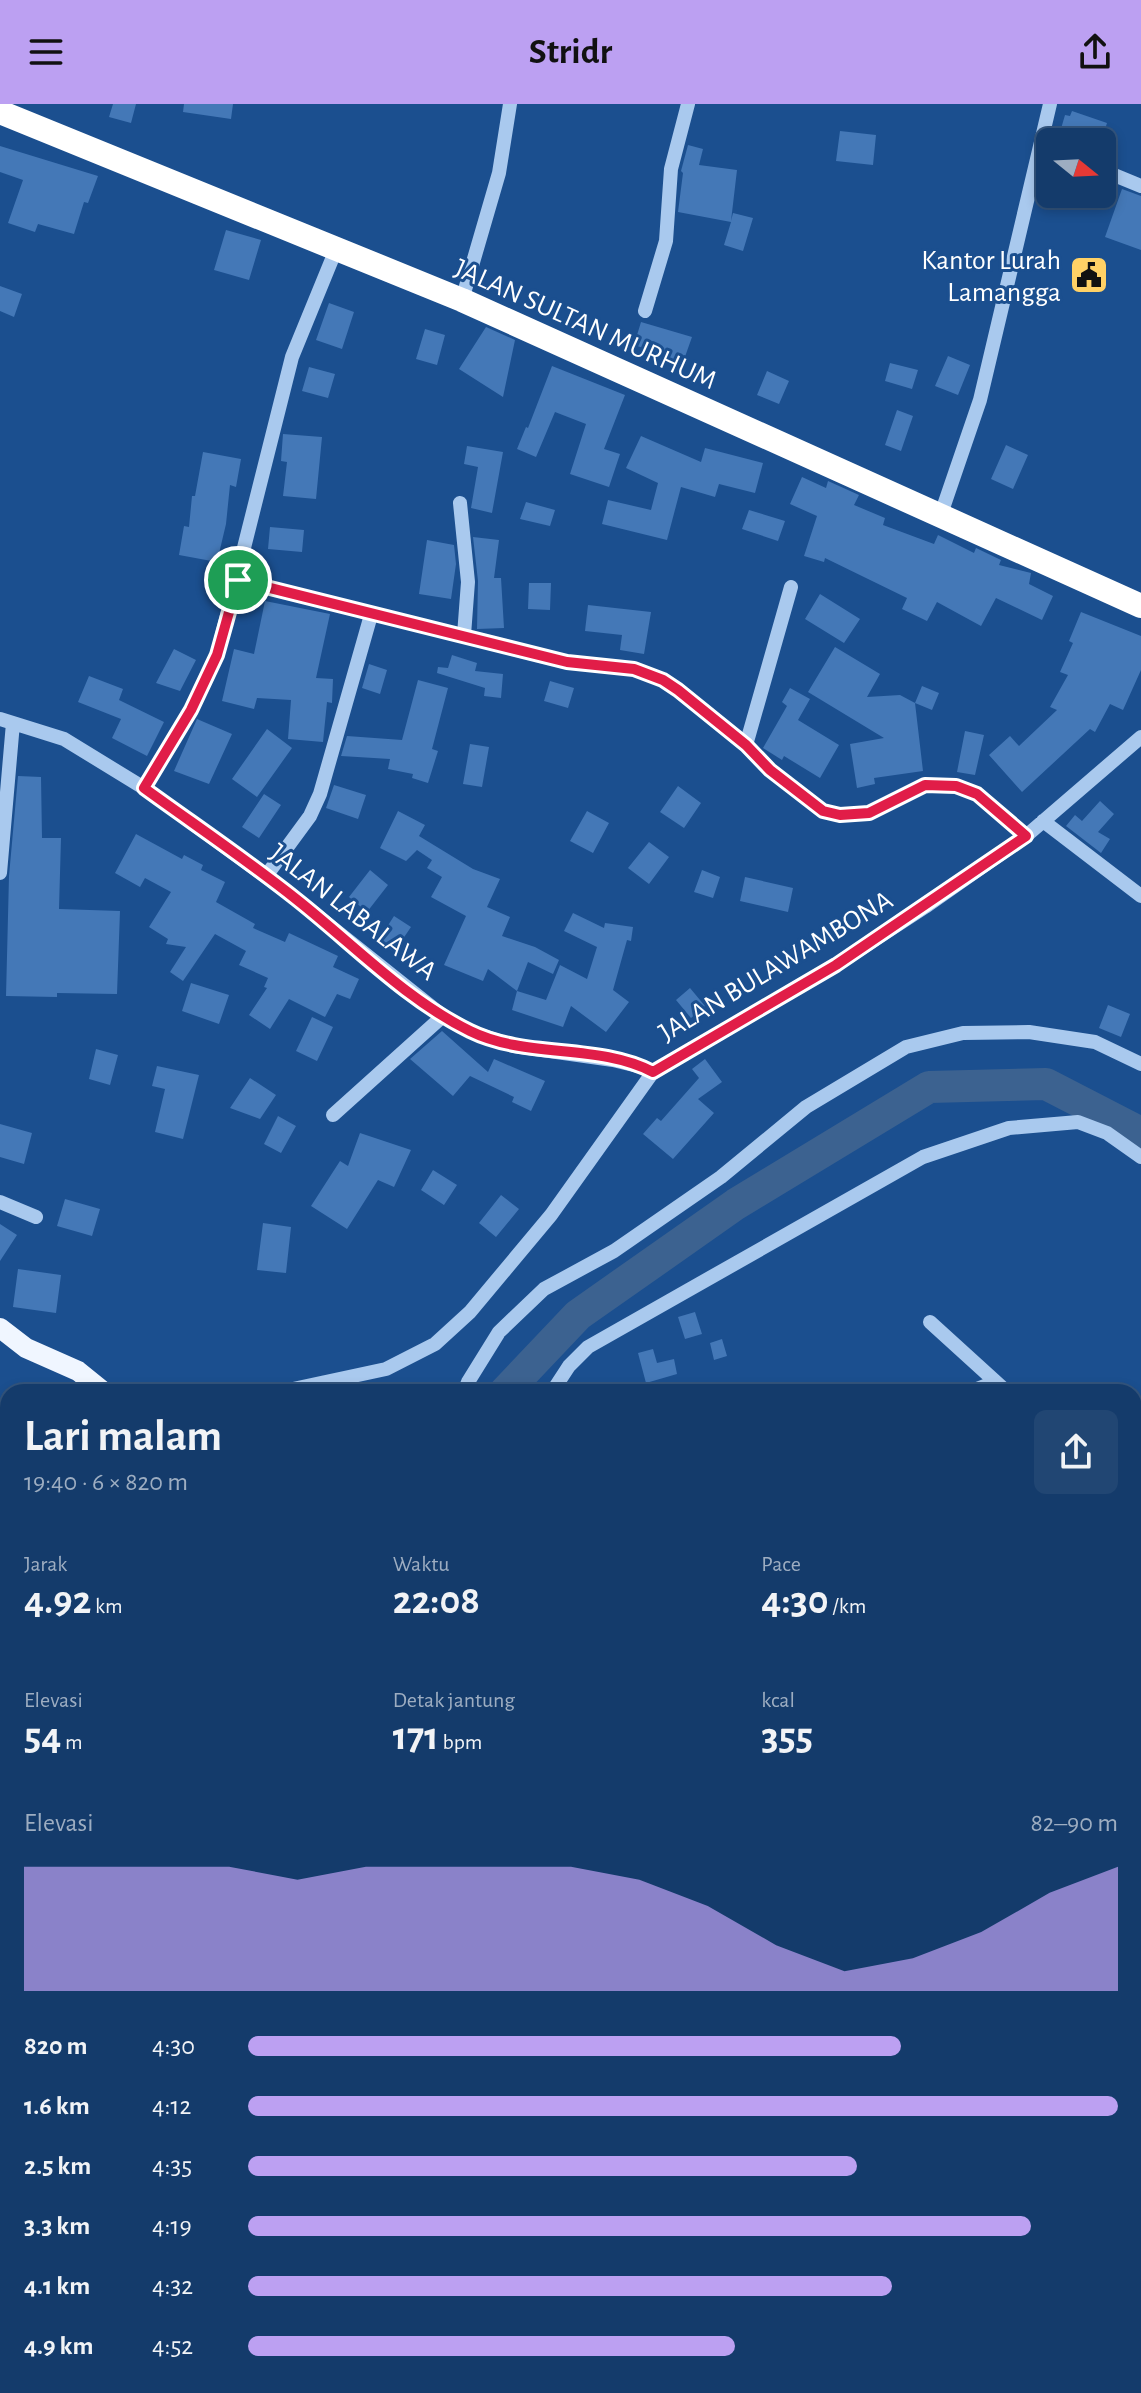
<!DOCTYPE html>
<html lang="id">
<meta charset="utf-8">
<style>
:root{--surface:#143b6b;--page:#214673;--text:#f1f3f6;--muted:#9dadc1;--line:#33557e;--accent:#bca0f2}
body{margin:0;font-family:"Alegreya Sans",sans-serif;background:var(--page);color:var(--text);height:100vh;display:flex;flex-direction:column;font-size:30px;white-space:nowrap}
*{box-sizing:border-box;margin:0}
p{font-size:26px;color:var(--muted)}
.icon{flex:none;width:44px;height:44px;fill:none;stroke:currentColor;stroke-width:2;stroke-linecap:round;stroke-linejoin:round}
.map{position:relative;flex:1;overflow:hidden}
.sheet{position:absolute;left:0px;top:1280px;width:1142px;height:1010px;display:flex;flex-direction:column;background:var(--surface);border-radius:24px 24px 0 0;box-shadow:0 4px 12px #0003,0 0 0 2px var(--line)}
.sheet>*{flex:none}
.needle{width:52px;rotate:108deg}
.buttons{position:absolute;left:1036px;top:24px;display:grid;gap:16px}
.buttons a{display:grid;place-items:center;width:80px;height:80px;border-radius:12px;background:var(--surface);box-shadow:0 4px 12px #0003,0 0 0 2px var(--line);font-size:40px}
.pin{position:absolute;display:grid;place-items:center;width:68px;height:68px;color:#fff;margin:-34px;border:4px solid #fff;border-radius:50%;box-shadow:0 2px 8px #0007}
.round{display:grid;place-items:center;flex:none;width:84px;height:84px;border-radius:12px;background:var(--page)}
.overview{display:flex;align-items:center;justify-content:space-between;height:136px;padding:0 24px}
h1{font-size:44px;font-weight:700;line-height:60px}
.metrics{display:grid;grid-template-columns:repeat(3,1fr);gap:12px;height:136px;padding:8px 24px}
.metrics div{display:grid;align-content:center}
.metrics b{font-size:40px;font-weight:700}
.metrics small{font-size:22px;font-weight:400}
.metrics p{font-size:22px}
.chart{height:224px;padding:16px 24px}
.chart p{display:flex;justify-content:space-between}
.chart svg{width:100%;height:144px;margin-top:8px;fill:var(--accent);opacity:.7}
ul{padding:0 24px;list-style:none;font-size:26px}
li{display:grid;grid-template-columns:128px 96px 1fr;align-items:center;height:60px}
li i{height:20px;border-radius:10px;background:var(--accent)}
header{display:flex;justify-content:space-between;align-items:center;height:104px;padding:0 24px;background:var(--accent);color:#111;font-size:36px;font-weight:700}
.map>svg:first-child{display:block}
.water{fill:url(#water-waves);stroke:#9cc4f0;stroke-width:2}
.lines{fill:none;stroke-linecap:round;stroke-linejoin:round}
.river{stroke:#3c6290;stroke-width:32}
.building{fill:#4478b7}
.minor{stroke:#a9c9ee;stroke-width:14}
.major{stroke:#f0f6ff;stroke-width:20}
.highway{stroke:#fff;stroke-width:24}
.route-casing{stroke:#fff;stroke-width:16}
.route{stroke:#e11d48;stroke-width:10}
.labels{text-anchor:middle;stroke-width:6;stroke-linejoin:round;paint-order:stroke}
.poi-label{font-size:28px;fill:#fff;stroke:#1b4f8f;text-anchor:end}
.street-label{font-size:28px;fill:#fff;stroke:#1b4f8f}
</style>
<header><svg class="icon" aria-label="menu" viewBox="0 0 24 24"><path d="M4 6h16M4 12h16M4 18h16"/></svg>Stridr<svg class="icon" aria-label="share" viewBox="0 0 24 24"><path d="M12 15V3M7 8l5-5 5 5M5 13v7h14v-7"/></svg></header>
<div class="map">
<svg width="1141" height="2289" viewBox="0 0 1141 2289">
<defs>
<pattern id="water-waves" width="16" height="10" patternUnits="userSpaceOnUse" patternTransform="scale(2)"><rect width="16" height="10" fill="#3c6290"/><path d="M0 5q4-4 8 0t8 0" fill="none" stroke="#597aa1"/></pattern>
</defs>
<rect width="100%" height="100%" fill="#1b4f8f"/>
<path class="water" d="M1140,1532L1141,1595L1134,1600V1536Z
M1141,1903V1964L1134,1963V1904Z"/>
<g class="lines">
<path class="river" d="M505,1288L578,1211L736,1100L929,983L1046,980L1141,1029"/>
</g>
<path class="building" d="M113,0H136L131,19L109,13Z
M184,0H233L231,15L183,8Z
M1072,7L1107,19L1101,38H1067L1058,35L1065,11L1070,12Z
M840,27L876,31L873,61L836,57Z
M688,41L703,45L699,61L737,66L731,117L733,109L753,114L743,147L724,141L731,118L678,108L683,69L681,67Z
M0,42L98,72L88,99L84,98L74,130L38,120L35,128L8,119L23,76L0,68Z
M1122,85L1141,92V146L1105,133Z
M1039,90H1064L1060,105L1037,98Z
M226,126L261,136L249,176L214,166Z
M0,182L22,190L14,213L0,207Z
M329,199L354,208L342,245L316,236Z
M641,218L692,233L681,264L660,257L662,250L634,241Z
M486,223L515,236L503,293L459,265Z
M425,225L445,231L437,261L416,255Z
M948,252L970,261L958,291L935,282Z
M890,259L918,266L912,285L885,277Z
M552,262L625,291L604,345L620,350L609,383L570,370L586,320L555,308L536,353L517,345L526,323L528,324Z
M309,263L335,270L328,294L302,287Z
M767,267L789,277L779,300L757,291Z
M897,306L913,312L901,347L885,341Z
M283,330L322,333L316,395L283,392L287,358L281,357Z
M641,332L701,358L705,344L763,359L755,389L719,380L715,393L681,383L667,436L602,420L608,396L651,406L658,379L626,364Z
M1006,341L1028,351L1013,385L991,375Z
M467,342L503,348L492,409L471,404L478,363L464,360Z
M203,348L241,355L236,383L230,381L226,420L217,458L179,451L184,422L189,423L192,392H195Z
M802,373L826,384L828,377L859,391L854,401L885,414L883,421L934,440L938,431L974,449L976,444L1001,456L999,461L1031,469L1029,480L1053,492L1042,516L996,494L981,522L937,498L927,517L902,505L907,494L825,454L824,458L804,452L817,412L790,400Z
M526,398L555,406L550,422L520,415Z
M749,406L785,417L778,437L742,425Z
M270,423L304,426L302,448L268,445Z
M473,433L499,436L494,474H501L504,524L477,525L478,477Z
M427,436L454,441L456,460L451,495L419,490Z
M529,479H551L550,506L528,505Z
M820,490L860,515L844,539L805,515Z
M265,497L330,510L316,574L333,575L332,599L327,598L323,638L288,635L291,596L257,594L254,605L222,597L234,545L254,550Z
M588,501L651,508L644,550L620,546L622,531L585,527Z
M1081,508L1141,532V566L1123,606L1110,600L1095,628L1090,625L1022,688L989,651L1010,632L1019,642L1057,606L1050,603L1068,571L1060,568L1073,539L1069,537Z
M835,543L880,570L867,593L900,591L915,599L923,667L874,674L875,680L857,684L850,640L884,634L808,588Z
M174,545L196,556L180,587L156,579Z
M452,551L477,559L475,567L503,570L501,594L484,592L485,584L437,569L438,563L448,564Z
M369,560L387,566L380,590L362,584Z
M89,572L123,585L119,596L164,618L147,652L112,634L121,615L78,598Z
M418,576L448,584L432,645L438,647L428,679L412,674L413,670L388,665L390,655L341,652L347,632L402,636Z
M550,577L574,584L568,604L544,597Z
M922,582L939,589L932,606L915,599Z
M790,584L810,595L798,616L839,641L820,674L784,652L782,656L763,644L787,602L782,598Z
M197,615L232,630L209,680L174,667Z
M267,625L292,644L257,693L232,675Z
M965,627L984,631L975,671L957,668Z
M470,640L489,643L482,683L463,680Z
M18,672L41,673L42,734H61L59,805L120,807L117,890L57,889V893L6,892L9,772Z
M334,681L366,691L358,715L326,704Z
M678,682L701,699L684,724L660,708Z
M264,690L281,701L259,734L242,723Z
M1100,697L1114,710L1098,728L1110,735L1101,749L1066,722L1075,711L1082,717Z
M398,707L425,721L419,732L473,765L500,775L487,803L510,813L502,832L535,843L559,856L553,870L528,858L517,887L488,865L483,877L444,861L466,812L431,793L442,773L427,764L432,756L417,746L406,757L380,744Z
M587,707L609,719L593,749L570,737Z
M136,730L182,755L184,751L203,761L201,766L225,778L216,798L255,820L253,824L285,838L289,829L338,852L333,863L359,875L350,895L337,890L325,913L289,895L270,925L249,911L267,884L264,883L268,874L239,861L246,847L215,830L183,877L170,868L186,843L166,840L168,835L149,823L171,788L145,774L140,783L115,769Z
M649,738L669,753L649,780L628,764Z
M370,766L388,781L367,808L349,793Z
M702,766L720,773L713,794L694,788Z
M745,773L793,784L788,808L740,797Z
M573,809L604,824L605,819L633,823L631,837L627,836L613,886L629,898L606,928L571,902L563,923L512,906L517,887L546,896L560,861L587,875L597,843L564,827Z
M394,812L411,823L394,848L378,837Z
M191,879L229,891L219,920L182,907Z
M690,884L705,902L691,914L676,896Z
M1108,901L1130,910L1121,933L1099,924Z
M312,913L333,923L317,957L296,947Z
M442,927L488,968L494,955L545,977L531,1007L512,998L514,993L470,972L453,992L410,955Z
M96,945L118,951L110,981L89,975Z
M705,955L722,978L698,995L714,1009L673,1055L643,1030L657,1014L661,1017L699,974L692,965Z
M157,962L199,971L183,1035L155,1028L165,985L152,982Z
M250,974L276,991L260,1015L230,1004Z
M278,1012L296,1022L281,1049L264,1040Z
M0,1020L32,1029L24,1060L0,1053Z
M360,1029L411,1046L394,1083L378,1076L347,1125L311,1102L340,1057L348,1062Z
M433,1066L457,1081L444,1101L421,1086Z
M501,1091L519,1105L496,1133L479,1119Z
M65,1095L100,1105L92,1132L57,1122Z
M263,1119L291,1123L286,1169L257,1166Z
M0,1120L17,1131L0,1157Z
M18,1165L61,1171L56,1209L13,1203Z
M695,1208L702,1230L685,1235L678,1213Z
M722,1235L727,1252L714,1256L710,1239Z
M653,1245L657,1259L674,1255L677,1270L646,1279L638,1249Z"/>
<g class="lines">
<path class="minor" d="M1102,66L1141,82
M462,196L499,69L510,0
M645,207L666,137L671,65L688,0
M460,399L468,478L464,531
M941,410L980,296L1050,0
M238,476L567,558L634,565L663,576L678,586L746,641L770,666L823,707L840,711L869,709L925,681L956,682L977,690L1026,732
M0,615L64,635L144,684L295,794L443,912L474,929L514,942L613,956L642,963L653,968
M746,641L791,483
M144,684L191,606L217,551L292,253L337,143
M1043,717L1141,792
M0,769L13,619
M266,772L310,712L320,690L371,511
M333,1011L443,912
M0,1098L36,1113
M930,1218L1007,1288
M279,1288L386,1265L435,1240L470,1208L551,1111L653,968L836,861L925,803L1026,732L1141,633
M464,1288L468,1278L499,1228L544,1185L614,1147L721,1073L806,1003L906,943L963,929L1029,928L1095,938L1141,960
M552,1288L569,1262L588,1243L923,1053L1009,1024L1078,1018L1107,1029L1141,1053
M969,1288L995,1278
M1134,1398L1141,1404
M1134,1509L1141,1503
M1134,1626L1141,1620
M1134,1760L1137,1806L1141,1831
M1134,1983H1141
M1134,2173L1141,2175
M458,2282L464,2289
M581,2289L587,2282
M806,2289L810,2282
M996,2289L998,2282"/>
<path class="major" d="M0,1224L26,1244L78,1267L104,1288
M0,1354L8,1349
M0,1593L4,1633L0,1741
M0,1776L8,1778
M883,2282L899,2289
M59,2289L65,2282"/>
<path class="highway" d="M0,8L462,196L1141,502"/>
</g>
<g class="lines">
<g class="route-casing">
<path id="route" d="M238,476L567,558L634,565L663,576L678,586L746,641L770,666L823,707L840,711L869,709L925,681L956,682L977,690L1026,732L836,861L653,968C597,939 527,955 470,927C405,895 353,840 296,795C247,756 195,721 144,684L191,606L217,551Z"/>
</g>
<use href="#route" class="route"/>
</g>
<defs>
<g id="civic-square" transform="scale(2)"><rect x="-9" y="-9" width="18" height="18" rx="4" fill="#ffd166" stroke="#1b4f8f"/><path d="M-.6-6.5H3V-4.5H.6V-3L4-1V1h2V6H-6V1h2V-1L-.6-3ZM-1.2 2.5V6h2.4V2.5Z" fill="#111"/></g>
</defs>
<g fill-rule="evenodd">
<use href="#civic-square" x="1089" y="171"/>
</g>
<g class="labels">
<g class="poi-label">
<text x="1061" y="165">Kantor Lurah<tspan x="1061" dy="32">Lamangga</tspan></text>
</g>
<g class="street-label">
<text transform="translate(586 219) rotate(24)" y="10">JALAN SULTAN MURHUM</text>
<text transform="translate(354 807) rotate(38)" y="10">JALAN LABALAWA</text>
<text transform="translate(775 861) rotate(-31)" y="10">JALAN BULAWAMBONA</text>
</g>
</g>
</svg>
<div class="buttons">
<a><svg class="needle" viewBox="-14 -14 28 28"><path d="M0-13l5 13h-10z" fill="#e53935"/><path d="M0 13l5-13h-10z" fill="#9dadc1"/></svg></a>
</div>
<div class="pin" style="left:238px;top:476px;background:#1e9e55"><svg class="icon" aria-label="arrive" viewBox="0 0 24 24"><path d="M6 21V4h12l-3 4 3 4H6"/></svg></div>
<section class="sheet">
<div class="overview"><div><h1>Lari malam</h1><p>19:40 · 6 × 820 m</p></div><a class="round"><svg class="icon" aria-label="share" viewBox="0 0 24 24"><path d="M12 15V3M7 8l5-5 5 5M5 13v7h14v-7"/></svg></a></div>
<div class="metrics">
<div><p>Jarak</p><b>4.92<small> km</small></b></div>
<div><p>Waktu</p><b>22:08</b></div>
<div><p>Pace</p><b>4:30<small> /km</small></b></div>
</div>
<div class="metrics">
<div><p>Elevasi</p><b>54<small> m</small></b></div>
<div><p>Detak jantung</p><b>171<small> bpm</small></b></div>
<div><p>kcal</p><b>355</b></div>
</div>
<div class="chart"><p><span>Elevasi</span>82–90 m</p>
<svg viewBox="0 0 160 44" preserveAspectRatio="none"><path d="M0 44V6L10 6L20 6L30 6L40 10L50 6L60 6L70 6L80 6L90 10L100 18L110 30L120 38L130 34L140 26L150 14L160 6V44z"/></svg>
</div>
<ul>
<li><b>820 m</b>4:30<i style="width:75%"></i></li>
<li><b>1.6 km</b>4:12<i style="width:100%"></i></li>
<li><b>2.5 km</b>4:35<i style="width:70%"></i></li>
<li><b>3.3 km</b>4:19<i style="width:90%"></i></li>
<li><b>4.1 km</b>4:32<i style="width:74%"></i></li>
<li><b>4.9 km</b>4:52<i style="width:56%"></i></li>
</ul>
</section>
</div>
